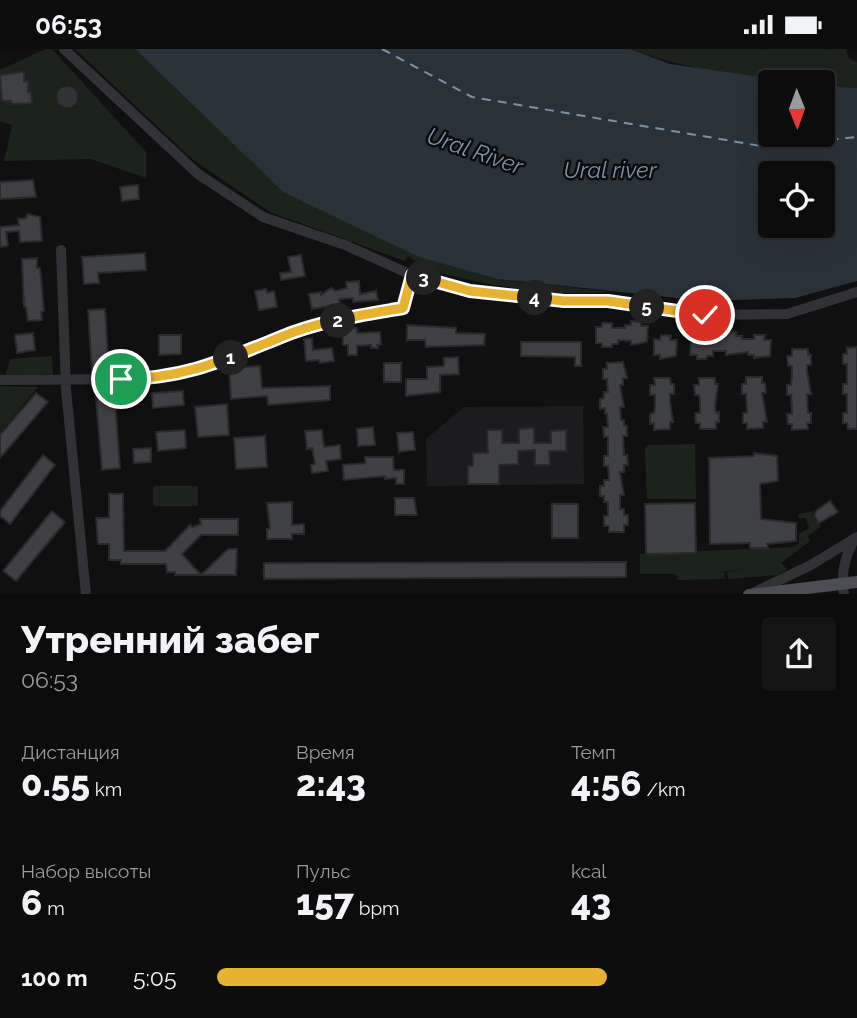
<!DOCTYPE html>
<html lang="ru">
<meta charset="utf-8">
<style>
:root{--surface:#0c0c0d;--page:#151516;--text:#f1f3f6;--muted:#9a9b9d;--line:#2c2c2e;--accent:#e7b132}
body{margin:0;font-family:Raleway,sans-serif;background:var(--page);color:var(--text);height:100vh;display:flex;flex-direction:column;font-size:26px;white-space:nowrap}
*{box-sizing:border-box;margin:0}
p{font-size:23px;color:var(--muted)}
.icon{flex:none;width:38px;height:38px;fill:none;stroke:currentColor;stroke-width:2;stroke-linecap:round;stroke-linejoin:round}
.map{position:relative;height:545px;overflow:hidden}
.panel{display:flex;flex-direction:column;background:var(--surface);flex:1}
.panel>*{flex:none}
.needle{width:46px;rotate:179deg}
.fabs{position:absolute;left:758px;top:21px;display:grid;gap:14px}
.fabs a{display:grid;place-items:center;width:77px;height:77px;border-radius:7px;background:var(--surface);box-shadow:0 7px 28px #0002,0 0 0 2px var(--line);font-size:35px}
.pin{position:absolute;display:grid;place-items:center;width:60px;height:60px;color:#fff;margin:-30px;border:4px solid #fff;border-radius:50%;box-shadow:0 2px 7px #0007}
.km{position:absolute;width:35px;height:35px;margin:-18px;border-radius:50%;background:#222;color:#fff;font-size:19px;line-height:35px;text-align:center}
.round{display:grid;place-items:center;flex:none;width:74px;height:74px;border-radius:7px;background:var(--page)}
.head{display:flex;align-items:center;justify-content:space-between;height:119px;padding:0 21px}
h1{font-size:38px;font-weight:800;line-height:52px}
.metrics{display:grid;grid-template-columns:repeat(3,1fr);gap:10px;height:119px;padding:7px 21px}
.metrics div{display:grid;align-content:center}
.metrics b{font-size:35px;font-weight:800}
.metrics small{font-size:19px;font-weight:400}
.metrics p{font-size:19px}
ul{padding:0 21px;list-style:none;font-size:23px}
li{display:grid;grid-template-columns:112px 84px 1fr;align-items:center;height:52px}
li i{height:18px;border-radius:9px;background:var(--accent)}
.status{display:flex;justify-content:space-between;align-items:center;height:49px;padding:0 35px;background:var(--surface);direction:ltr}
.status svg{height:19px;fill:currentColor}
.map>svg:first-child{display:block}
.built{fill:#1c1c1e}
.green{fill:#1c231d}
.water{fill:#2a3239;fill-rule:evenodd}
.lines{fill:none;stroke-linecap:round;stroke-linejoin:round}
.ferry{stroke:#7992ab;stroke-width:2;stroke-dasharray:9 7;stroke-linecap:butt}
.building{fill:#3f4044;stroke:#2a2a2d;stroke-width:2}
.minor{stroke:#313236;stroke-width:10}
.major{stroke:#4d4e55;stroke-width:12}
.route-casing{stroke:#fff;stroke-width:14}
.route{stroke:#e7b132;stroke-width:9}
.labels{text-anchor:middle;stroke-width:5;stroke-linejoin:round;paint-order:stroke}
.water-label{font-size:23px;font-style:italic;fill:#7992ab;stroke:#0b0b0c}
</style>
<div class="status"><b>06:53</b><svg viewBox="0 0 49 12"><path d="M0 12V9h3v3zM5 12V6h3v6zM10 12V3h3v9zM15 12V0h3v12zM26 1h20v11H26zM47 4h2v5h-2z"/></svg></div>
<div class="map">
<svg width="857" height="546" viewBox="0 0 857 546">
<rect width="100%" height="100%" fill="#101011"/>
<path class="built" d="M583,357L584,435L427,437L426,390L464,358Z"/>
<path class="green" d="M46,0H52L146,103V129L91,110L4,112L12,76L0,72V21Z
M75,0H135L283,143L498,230L612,243C545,249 482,235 417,218L418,213L407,207L405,212L270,163L192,110Z
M630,0H846L849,9L857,13V39L823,37L822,33C760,33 688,21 630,0Z
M52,307L53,325L5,328L10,310Z
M0,337L38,338L0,384Z
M695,395L696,450H647L645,399L648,396Z
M153,437H198V457H153Z
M814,462L812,466L821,477L808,487L810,492L781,514L787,520L779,526L728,530L727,523L749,519L713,524L724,523L725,530L677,531L676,525H640V505L794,498L799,494V485L809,479L806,469H798V465Z"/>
<path class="water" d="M135,0H630L670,15L796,33H770V86H822L823,37L857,39V232L795,249L706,252L498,230L419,208L283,143ZM770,124H822V177H770Z"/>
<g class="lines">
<path class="ferry" d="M382,0L472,48L767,98L857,88"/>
</g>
<path class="building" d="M24,23V33H28V43H31L32,54L12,55L11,52H2L0,26Z
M33,131L36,148L0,150V133Z
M138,136L139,150L122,152L120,138Z
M28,165L40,168L42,192L20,193L19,182L6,183L8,197L0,198V178L19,176L18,170L26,169Z
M145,204L146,221L98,224L99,234L84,235L82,208Z
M301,206L305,227L281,231L280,224L291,223L288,208Z
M37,209V219H40L44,262L41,263L42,271L28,272L26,258H24L22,210Z
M359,232L360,245L376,242L378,251L353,253V249L339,250L340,255L312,260L309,245L321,243V246L331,239L335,242L347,239L346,233Z
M266,240L267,244L274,242L277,258L259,261L255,242Z
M105,260L109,322L92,323L88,261Z
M631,272L641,273V277H648L647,293L631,296V292L618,291V295H612V298H602V294H596V278H602V274H612V279H625V276H631Z
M407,276L456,279V284L485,285L484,296L426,298L425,291H407Z
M343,279H357V284L380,283L381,295L377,296L378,299H371V296L357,297V306H348V296H343Z
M726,282L736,283V287H742V290H754V286H765L764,291H771L770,307L754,309V306H748V303L726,306V302H713V307H707L706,310H697V306H690L691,290H697V286H707V291H719L720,286H726Z
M33,284L35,301L17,304L15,286Z
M159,286H181V305L159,306Z
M661,286L671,287L670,291H677L676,307L660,310V306H654V290L660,291Z
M312,289L313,301L332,299L334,312L320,314L319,311L306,312L304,290Z
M521,293H581V317H575V308L521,307Z
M857,298V380H848L847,374H843V364H847V345H843V335H847V315H843V305H847V299Z
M792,300H808V306H811V316H807V322L811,345H807L808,364H811V374H807L808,380L792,381V375H788L787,365H792V358L791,346H787V336H791L792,329V317H788L787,307H792Z
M458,308L459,325L440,326V343L406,347V330H427V318L444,317V309Z
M623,313L627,329H623V336H620L624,358H620L621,371H624V377H627V387H623L624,406H627L628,416H624V423H620L624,446H620V460H624V466H628V476H624V483H609V477H604V467H608V453H604V447H600V437H604V431H609L608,417H604V407H608V388H604L603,378H608L607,365H605V359L600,360V350L604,349V343H608L607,330H603V320H607V314Z
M384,314H401V333H384Z
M260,317L262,339L330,337V351L268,356L267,347L231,350L229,319Z
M746,328H762V334H765L766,344H762L767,373H763V379L747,380V374H743V364H747L746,345H742V335H746Z
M654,329H670L671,335H674V345H670V352L673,373H670V380L654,381V374L650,375V365L654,364L655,358V346H650V336H655Z
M699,329H715V335H718L715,357L716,364L719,363V373H716V380H700V374H696L695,364H700V352L699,346H695L694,336H699Z
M95,338H114L120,419L102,421Z
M183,342L184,356L153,359L152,344Z
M36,344L48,353L0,409V386Z
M227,355L229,386L198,388L195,358Z
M373,378L375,396L358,397L357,380Z
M534,379V394H551V382L566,381V402H549L550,416H535V401L518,402V415L499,416V435H468V417H473V404H488L487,381H502V394H519V380Z
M185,381L186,399L158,402L156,383Z
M322,381L324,398L340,396L341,410L326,412L328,422L312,424L311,416L315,415L312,399L307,400L305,382Z
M413,383L415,401L399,403L397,384Z
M265,387L267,418L236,420L234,389Z
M151,399V413L134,414L133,400Z
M754,404L777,407L778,432L760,435L761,470L796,474V492L767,495L768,499H750V494L710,495L709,409L754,407Z
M43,406L55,416L10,475L0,467V462Z
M365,408H393L394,421H404V435H396V429L385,430V427L344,431L343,416L365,414Z
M109,445H123L124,502H165L190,476L192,478L201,475L200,470H238V486H201L182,505L201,526L228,500H237L236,526H175V523H167L166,515H121V511H109V495H98L96,469H109Z
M395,449H414L417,466H395Z
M830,452L838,463L819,474L814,466L816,462Z
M292,453V476L304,475V485H292V490H267V480H270L267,454Z
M695,454L696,504L646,505L645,455Z
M552,455H578V489H552Z
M52,462L65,473L16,532L3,522Z
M626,513V528L264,530V514Z"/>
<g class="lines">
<path class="minor" d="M64,0L198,125L263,168L345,196L412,226L470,242L564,252H608L705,266L787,265L857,243
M61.5 48a5.5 5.5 0 1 1 11 0a5.5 5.5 0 1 1-11 0Z
M61,201L66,340L86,546
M0,331L156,330L216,315L283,287L356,267L403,259L412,226
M755,543L811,516L857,488
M844,546C841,525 844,510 854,491"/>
<path class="major" d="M749,546L857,533"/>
</g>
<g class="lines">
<g class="route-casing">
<path id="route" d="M121,330C184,330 224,311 281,288C319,272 362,266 403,259L412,226L470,242L564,252H608L705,266"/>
</g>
<use href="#route" class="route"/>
</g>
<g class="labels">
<g class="water-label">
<text transform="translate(475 102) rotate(19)" y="8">Ural River</text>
<text x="610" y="129">Ural river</text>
</g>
</g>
</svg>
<div class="fabs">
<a><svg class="needle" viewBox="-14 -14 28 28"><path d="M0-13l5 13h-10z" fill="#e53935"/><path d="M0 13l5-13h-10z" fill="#9a9b9d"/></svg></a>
<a><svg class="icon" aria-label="locate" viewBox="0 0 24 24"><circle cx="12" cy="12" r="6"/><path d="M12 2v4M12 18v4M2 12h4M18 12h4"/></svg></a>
</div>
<div class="pin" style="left:121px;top:330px;background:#1e9e55"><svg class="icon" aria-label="arrive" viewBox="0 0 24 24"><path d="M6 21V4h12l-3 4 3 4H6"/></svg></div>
<div class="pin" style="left:705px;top:266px;background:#d93025"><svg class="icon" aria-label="check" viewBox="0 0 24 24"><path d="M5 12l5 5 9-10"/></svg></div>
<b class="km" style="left:231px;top:309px">1</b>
<b class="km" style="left:338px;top:272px">2</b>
<b class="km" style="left:424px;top:229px">3</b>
<b class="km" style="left:535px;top:249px">4</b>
<b class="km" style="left:647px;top:258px">5</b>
</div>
<section class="panel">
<div class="head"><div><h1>Утренний забег</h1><p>06:53</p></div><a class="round"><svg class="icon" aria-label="share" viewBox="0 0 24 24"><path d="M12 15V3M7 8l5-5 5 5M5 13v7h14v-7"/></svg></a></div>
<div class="metrics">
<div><p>Дистанция</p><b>0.55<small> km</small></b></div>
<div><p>Время</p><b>2:43</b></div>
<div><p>Темп</p><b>4:56<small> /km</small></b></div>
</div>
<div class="metrics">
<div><p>Набор высоты</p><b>6<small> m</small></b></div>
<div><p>Пульс</p><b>157<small> bpm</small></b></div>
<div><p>kcal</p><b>43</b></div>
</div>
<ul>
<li><b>100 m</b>5:05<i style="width:63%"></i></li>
</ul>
</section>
